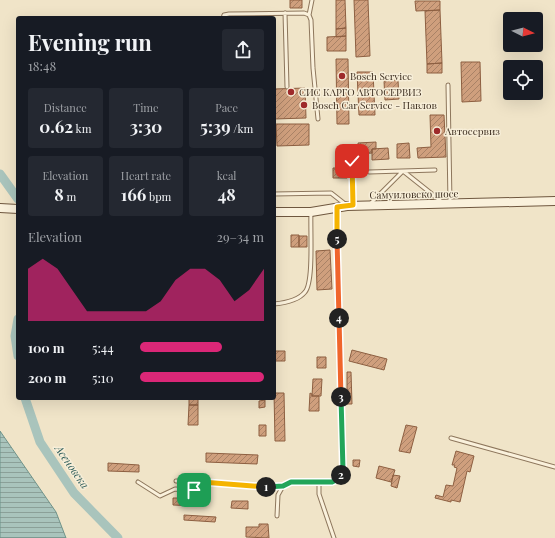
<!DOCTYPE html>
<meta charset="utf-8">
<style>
:root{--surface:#171b24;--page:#242831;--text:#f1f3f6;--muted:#9ea1a6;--accent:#db2777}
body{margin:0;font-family:"Playfair Display",serif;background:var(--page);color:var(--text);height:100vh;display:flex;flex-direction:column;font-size:15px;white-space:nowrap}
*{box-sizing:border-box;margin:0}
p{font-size:13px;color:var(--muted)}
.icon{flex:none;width:22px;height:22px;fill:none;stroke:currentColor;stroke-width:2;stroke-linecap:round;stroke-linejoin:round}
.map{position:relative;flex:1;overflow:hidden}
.side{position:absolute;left:16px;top:16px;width:260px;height:384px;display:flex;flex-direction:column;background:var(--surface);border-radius:4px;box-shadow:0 4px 16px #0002}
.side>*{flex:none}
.needle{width:26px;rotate:96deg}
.fabs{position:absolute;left:503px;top:12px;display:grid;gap:8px}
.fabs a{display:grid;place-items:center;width:40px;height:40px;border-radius:4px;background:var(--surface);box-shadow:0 4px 16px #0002;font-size:20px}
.pin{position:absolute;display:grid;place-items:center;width:34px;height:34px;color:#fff;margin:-17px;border-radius:8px;box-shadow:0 2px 6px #0006}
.km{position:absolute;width:20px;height:20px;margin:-10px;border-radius:50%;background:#222;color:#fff;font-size:11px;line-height:20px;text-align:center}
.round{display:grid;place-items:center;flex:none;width:42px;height:42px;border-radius:4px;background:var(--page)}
.head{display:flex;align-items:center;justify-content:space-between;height:68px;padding:0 12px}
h1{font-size:22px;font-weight:700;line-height:30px}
.stats{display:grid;grid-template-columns:repeat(3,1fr);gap:6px;height:68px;padding:4px 12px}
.stats div{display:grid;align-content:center;border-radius:4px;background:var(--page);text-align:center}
.stats b{font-size:17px;font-weight:700}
.stats small{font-size:11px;font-weight:400}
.stats p{font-size:11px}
.chart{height:112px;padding:8px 12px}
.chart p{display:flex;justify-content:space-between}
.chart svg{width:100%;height:72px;margin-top:4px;fill:var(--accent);opacity:.7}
ul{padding:0 12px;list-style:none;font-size:13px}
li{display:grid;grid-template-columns:64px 48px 1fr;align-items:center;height:30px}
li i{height:10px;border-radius:5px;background:var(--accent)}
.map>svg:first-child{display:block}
.water{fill:url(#water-rules);stroke:#6f938a}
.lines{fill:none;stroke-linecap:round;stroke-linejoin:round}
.river{stroke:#a9c4bc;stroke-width:9}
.building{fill:url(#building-hatch);stroke:#8d5f41}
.lane-casing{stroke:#8d765c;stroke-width:5}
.secondary-casing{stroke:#6f573f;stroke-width:10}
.lane{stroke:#faf1dc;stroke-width:3}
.secondary{stroke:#faf1dc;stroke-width:8}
.split-1-casing{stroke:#fff;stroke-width:8}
.split-2-casing{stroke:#fff;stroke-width:8}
.split-3-casing{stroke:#fff;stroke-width:8}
.split-4-casing{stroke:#fff;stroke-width:8}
.split-5-casing{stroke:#fff;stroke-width:8}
.split-6-casing{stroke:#fff;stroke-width:8}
.split-1{stroke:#f5b400;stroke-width:5}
.split-2{stroke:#22a559;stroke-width:5}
.split-3{stroke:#22a559;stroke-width:5}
.split-4{stroke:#f0652b;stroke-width:5}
.split-5{stroke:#f0652b;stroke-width:5}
.split-6{stroke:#f5b400;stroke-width:5}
.poi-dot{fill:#9e2a2b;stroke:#f7eed8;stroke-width:1.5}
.labels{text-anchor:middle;stroke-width:3;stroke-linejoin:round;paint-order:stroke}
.poi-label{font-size:10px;fill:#3d2e20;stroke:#f7eed8;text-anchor:start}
.street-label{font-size:10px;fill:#3d2e20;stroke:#f7eed8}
.water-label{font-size:11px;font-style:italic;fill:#2f5d5a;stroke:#f7eed8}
</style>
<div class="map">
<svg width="555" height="538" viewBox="0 0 555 538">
<defs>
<pattern id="water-rules" width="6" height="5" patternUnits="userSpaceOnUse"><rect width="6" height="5" fill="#a9c4bc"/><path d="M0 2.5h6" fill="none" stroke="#8ba098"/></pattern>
<pattern id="building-hatch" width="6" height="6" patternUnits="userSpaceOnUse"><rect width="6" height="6" fill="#cf9f7d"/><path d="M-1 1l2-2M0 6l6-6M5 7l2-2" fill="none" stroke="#a98266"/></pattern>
</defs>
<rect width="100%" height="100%" fill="#f0e4c8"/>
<path class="water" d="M0,431L56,512L66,538H0Z"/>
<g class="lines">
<path class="river" d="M0,174L18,199
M18,319L15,336L18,356
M25,398L40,442L74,493L118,538"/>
</g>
<path class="building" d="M290,0H302V8H290Z
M336,0H345L346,28L336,29Z
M354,0H368L370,56L356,57Z
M415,1H440V10L416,11Z
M440,10L442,63L427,64L425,11Z
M346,28V36L336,37V29Z
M346,36V51H327V37Z
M336,59H348L349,124H337Z
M461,62H480L481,101L462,102Z
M442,63V73H427V64Z
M357,72H373L375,115H359Z
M398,80L399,99L385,100L384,81Z
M305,88L306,118L274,119V89Z
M430,115H444L446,157L418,158L417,148L431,147Z
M276,124H309V145L277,146Z
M376,142V149H372V153L359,154L358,143Z
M409,143L410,158H397V144Z
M388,148L389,159L372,160V149Z
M333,168H347V178H333Z
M291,235H299V247H291Z
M299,236H307V247H299Z
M330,250L332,289L317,290L316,251Z
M352,350L387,359L384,370L349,361Z
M274,351H285V361H274Z
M317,357H326V368H317Z
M347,372H351L352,404H347Z
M313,379H322L321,396H312Z
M274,393H284L285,441H275Z
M310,393L312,394V396H319V411H309Z
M189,398H198V405H189Z
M265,400V407L259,408V401Z
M189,405H198V425H188Z
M259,425H266V436H259Z
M406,425L417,427L410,453L399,451Z
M456,451L474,456L470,472L467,471L460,502L451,500V502L435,498L436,495L443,497L446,485L453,486L457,468L454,467L455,465H452Z
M206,453L258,455L257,464L206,462Z
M353,460H360L359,467L353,466Z
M108,463L139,465V472L108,471Z
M379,466L395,470L391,482L376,478Z
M393,475L400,476L397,488L391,486Z
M173,498H200L199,506L173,505Z
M232,501H248V509L231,508Z
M184,515L216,517L215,522L184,520Z
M259,524H268L269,538L246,537V527H259Z"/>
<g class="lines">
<g class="lane-casing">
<path id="lane" d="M285,13L287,87
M309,15L312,0
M223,18L224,15L229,14L304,13L309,15L311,20L313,68L318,119
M448,85L450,203
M342,162L352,161L353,204
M369,172L435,170
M274,194L331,193L345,204
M370,204L403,171L442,202
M274,304C285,303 298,301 305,292C314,282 310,228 311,212
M451,438L555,467
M176,481L273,487L283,486
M138,482L160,496L175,489L201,490L202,482
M319,482V494L334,538
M277,516L278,495L283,486L291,482H332L340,478L343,470L337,209"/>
</g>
<g class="secondary-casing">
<path id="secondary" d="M0,208L18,209
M274,212H311L347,206L555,201"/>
</g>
<use href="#lane" class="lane"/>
<use href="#secondary" class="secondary"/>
</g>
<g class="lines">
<g class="split-1-casing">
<path id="split-1" d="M194,490H201L202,482L266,487"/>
</g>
<g class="split-2-casing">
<path id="split-2" d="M266,487L283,486L291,482H332L340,478L341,475"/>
</g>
<g class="split-3-casing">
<path id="split-3" d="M341,475L343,470L341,397"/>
</g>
<g class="split-4-casing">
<path id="split-4" d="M339,318L341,397"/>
</g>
<g class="split-5-casing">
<path id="split-5" d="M337,239L339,318"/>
</g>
<g class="split-6-casing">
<path id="split-6" d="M337,239V207L353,205L352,161"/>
</g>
<use href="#split-1" class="split-1"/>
<use href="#split-2" class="split-2"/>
<use href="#split-3" class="split-3"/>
<use href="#split-4" class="split-4"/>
<use href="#split-5" class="split-5"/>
<use href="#split-6" class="split-6"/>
</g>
<g class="poi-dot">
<circle cx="342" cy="76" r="4"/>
<circle cx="291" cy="92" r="4"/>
<circle cx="304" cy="105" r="4"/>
<circle cx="437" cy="131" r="4"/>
</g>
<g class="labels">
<g class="poi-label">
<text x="350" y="80">Bosch Service</text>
<text x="299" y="96">СИС КАРГО АВТОСЕРВИЗ</text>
<text x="312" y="109">Bosch Car Service - Павлов</text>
<text x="445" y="135">Автосервиз</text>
</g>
<g class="street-label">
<text transform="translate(414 194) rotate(-1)" y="4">Самуиловско шосе</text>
</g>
<g class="water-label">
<text transform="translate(72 467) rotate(55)" y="4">Асеновска</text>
</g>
</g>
</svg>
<div class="fabs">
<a><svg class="needle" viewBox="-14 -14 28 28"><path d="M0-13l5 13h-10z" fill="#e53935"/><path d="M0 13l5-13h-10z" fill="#9ea1a6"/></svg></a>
<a><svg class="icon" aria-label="locate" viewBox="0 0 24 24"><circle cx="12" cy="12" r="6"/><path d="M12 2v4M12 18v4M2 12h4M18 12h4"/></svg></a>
</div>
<div class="pin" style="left:194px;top:490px;background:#1e9e55"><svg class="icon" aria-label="arrive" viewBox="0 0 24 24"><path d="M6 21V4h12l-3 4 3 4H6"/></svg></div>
<div class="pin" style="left:352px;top:161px;background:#d93025"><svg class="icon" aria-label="check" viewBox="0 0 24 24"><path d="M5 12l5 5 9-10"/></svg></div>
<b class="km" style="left:266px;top:487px">1</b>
<b class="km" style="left:341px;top:475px">2</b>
<b class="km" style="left:341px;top:397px">3</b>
<b class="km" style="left:339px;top:318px">4</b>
<b class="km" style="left:337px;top:239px">5</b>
<section class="side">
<div class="head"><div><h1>Evening run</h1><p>18:48</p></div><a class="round"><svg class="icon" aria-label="share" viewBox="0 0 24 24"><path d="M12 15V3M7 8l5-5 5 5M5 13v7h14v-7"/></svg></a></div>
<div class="stats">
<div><p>Distance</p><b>0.62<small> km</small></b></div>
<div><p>Time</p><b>3:30</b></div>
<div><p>Pace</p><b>5:39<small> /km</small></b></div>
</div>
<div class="stats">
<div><p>Elevation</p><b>8<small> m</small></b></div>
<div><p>Heart rate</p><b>166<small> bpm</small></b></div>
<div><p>kcal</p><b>48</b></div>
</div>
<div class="chart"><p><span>Elevation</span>29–34 m</p>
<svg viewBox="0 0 160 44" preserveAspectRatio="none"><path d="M0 44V12L10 6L20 12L30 25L40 38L50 38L60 38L70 38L80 38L90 32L100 19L110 12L120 12L130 19L140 32L150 25L160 12V44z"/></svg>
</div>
<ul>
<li><b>100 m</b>5:44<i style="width:66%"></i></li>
<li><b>200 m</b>5:10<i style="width:100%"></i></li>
</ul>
</section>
</div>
